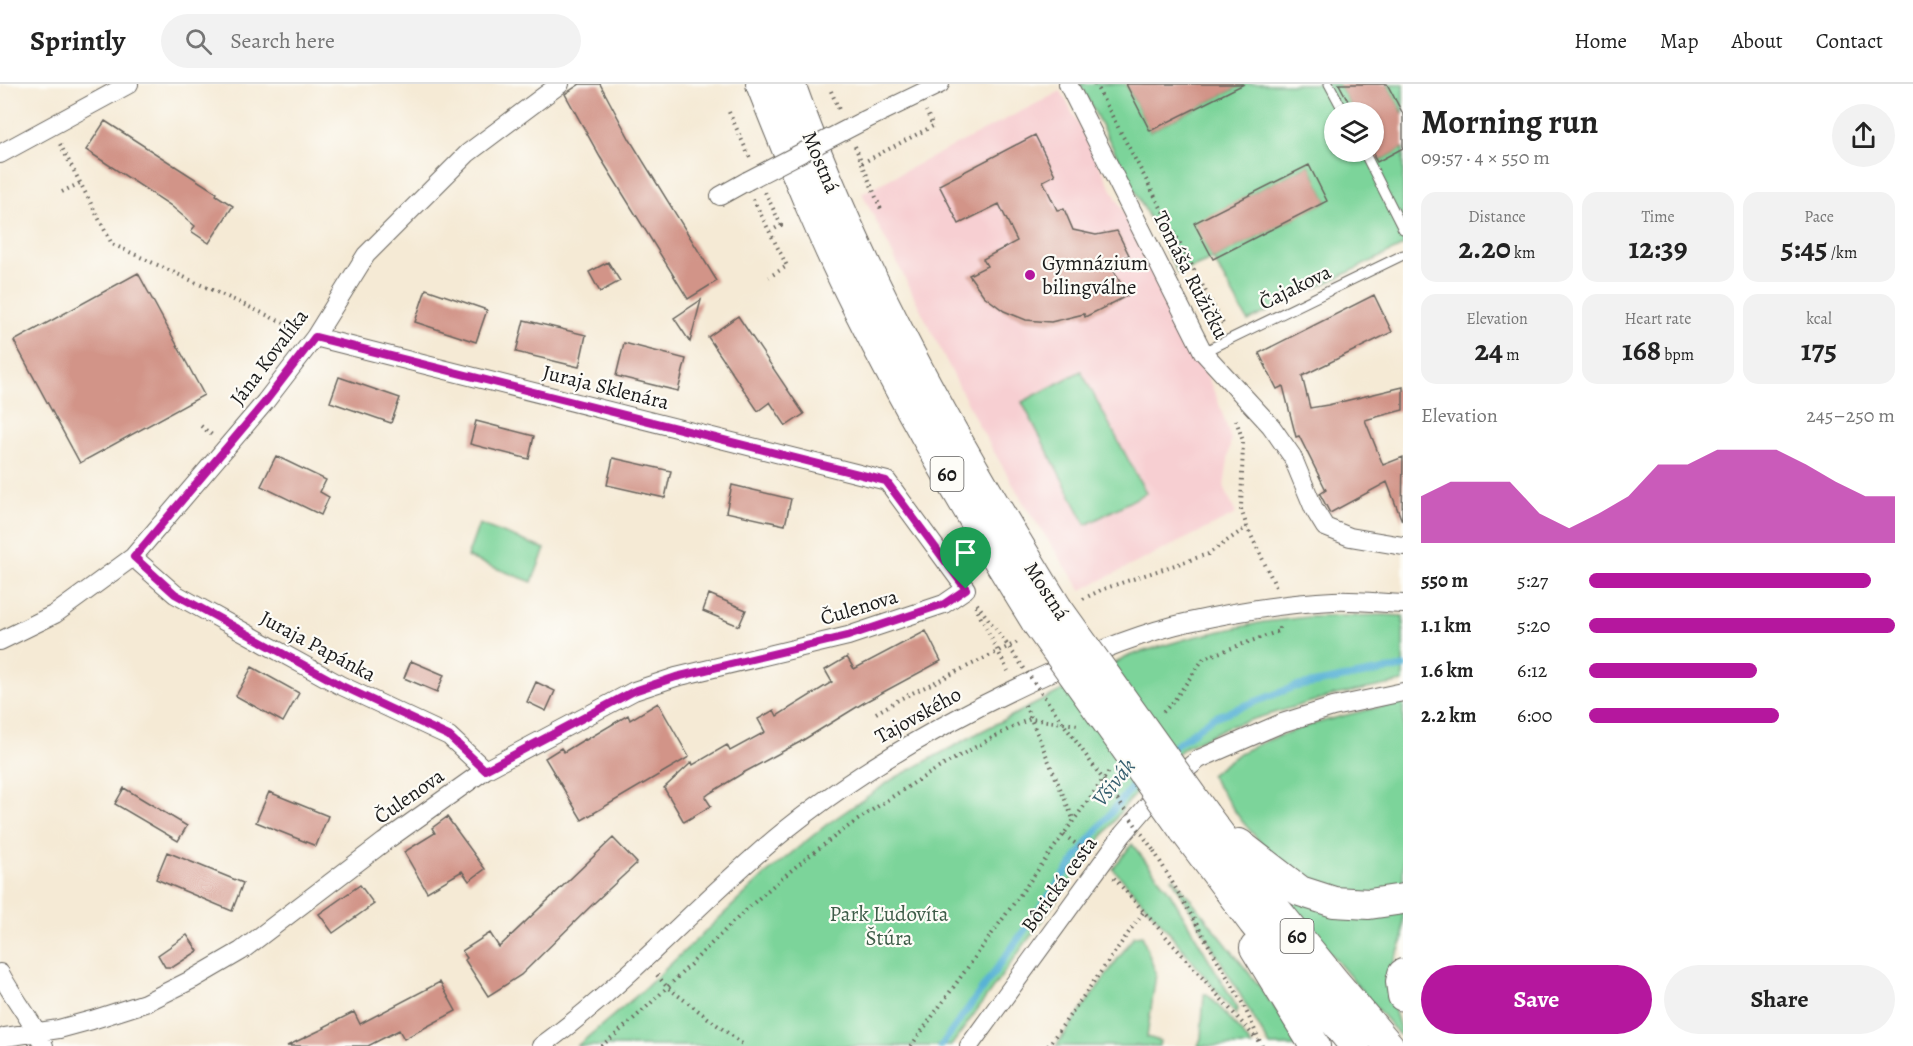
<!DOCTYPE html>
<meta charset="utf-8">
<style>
:root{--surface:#fff;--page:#f2f2f2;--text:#222;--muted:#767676;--line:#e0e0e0;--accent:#b5179e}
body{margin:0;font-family:Alegreya,serif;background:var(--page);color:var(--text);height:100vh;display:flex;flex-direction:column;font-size:22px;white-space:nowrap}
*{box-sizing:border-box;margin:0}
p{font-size:20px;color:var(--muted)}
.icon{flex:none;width:33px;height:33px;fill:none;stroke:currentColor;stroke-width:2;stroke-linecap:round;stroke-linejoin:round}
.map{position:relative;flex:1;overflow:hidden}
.details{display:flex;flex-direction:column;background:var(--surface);width:510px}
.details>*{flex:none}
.tools{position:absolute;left:1324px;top:18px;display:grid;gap:12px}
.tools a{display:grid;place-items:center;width:60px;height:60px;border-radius:50%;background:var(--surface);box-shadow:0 2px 4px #0004;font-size:30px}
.pin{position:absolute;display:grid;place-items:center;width:51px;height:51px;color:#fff;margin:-62px -26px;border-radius:50% 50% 50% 0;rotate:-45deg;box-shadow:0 0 6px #0007}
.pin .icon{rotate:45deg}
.round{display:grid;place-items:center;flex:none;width:63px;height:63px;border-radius:32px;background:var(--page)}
.overview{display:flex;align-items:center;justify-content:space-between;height:102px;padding:0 18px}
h1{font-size:33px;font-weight:700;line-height:45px}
.stats{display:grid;grid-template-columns:repeat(3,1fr);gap:9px;height:102px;padding:6px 18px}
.stats div{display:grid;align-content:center;border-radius:15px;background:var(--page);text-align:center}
.stats b{font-size:30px;font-weight:700}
.stats small{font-size:16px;font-weight:400}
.stats p{font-size:16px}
.chart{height:168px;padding:12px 18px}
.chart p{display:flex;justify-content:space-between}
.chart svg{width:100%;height:108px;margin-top:6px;fill:var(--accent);opacity:.7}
.primary-button{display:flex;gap:12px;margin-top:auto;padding:12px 18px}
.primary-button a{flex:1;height:69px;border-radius:36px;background:var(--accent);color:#fff;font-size:24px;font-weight:700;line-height:69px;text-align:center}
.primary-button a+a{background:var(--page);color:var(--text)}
ul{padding:0 18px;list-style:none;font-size:20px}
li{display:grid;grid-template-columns:96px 72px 1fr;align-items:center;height:45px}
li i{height:15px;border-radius:8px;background:var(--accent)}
header{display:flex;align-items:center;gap:36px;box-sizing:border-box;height:84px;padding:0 30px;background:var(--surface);border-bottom:2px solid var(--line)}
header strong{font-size:28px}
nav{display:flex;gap:33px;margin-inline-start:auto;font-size:21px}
.search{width:420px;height:54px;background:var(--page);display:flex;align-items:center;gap:15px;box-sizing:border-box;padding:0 21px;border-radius:33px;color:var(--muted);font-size:22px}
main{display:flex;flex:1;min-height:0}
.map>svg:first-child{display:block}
.built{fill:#f7cfd2}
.green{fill:#7bd49a;stroke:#4c785b;stroke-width:1.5;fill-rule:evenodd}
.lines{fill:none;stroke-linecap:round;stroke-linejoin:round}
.stream{stroke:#59b2d6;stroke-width:7}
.building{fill:#d29488}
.lane-casing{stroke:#68645d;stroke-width:11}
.street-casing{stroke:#68645d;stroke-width:20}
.primary-casing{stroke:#68645d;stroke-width:32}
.path{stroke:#68645d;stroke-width:4;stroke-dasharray:1.5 4.5;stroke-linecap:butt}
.lane{stroke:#fff;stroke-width:9}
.street{stroke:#fff;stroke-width:18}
.primary{stroke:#fff;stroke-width:30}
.street-bridge-casing{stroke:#68645d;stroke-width:20;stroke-linecap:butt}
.primary-bridge-casing{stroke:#68645d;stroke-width:32;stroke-linecap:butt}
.path-bridge{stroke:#68645d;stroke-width:4;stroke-dasharray:1.5 4.5;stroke-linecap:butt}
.street-bridge{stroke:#fff;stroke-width:18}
.primary-bridge{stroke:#fff;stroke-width:30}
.route-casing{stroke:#fff;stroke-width:12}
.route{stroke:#b5179e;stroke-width:8}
.poi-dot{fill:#b5179e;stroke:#fdfcf7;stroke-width:2}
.labels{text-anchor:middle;stroke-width:4.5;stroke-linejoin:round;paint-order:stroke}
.shield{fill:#fdfcf7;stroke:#605f5e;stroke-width:1.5}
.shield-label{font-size:20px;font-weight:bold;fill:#1c1c1c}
.street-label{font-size:21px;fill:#1c1c1c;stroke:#fdfcf7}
.poi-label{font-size:21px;fill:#1c1c1c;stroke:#fdfcf7;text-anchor:start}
.park-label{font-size:21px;fill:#3d5c48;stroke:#fdfcf7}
.water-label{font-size:22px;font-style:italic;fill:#376070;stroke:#fdfcf7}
</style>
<header>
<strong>Sprintly</strong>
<div class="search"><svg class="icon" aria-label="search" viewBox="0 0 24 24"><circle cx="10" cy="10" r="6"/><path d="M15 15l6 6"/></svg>Search here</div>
<nav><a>Home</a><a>Map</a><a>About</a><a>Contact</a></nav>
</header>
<main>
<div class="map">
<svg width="1403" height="962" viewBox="0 0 1403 962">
<rect width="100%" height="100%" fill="#fdfcf7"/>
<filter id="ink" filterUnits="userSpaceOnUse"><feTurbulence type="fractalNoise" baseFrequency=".0167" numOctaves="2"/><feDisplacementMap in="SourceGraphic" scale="12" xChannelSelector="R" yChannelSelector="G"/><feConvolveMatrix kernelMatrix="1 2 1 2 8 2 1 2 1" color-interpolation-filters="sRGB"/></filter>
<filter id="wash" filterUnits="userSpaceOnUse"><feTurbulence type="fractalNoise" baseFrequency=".008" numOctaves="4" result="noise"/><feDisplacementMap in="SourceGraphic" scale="24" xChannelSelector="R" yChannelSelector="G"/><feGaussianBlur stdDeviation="1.35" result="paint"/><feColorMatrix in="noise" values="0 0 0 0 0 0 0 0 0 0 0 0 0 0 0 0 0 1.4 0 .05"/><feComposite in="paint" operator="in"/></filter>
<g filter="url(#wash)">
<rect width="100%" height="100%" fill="#f5ead5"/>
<path class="built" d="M1061,7L1198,272L1217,314L1231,355L1224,403L1236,430L1081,506L1026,423L979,342L862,109Z"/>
<path class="green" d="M1080,0H1126L1150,47L1244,0H1339L1354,28H1335V68H1374L1379,77L1403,64V162L1248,237L1213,175L1178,190ZM1309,81L1327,117L1213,175L1195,139Z
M1387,0H1403V30Z
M1081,287L1146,409L1086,441L1022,318Z
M479,440L545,465L532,498L467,473Z
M1384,531L1403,532V598L1331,612L1227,643L1186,663L1155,687L1124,723L951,962H577L641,908L767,789L826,741L893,695L980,648L1131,571L1193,553L1264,538L1308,533Z
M1403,618V805L1366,811L1307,800L1265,764L1241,736L1210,691C1220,684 1230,675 1240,669C1292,643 1347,630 1403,618Z
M1132,760L1169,807L1238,925L1236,931L1159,836L1113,785Z
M1172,794H1174L1260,903L1302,962H1270Z
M1284,814L1403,827C1403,835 1403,847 1403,855C1401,863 1395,872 1393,881C1387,905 1394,927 1402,949L1399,951Z
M1142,851L1156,890L1147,953L1160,957L1159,962H1056L1134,852Z
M1204,910H1207L1226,930L1252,962H1198L1201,954Z"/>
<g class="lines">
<path class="stream" d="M1167,668L1212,634L1294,603L1403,583
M941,962L1090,755L1139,694"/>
</g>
<g id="blocks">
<path class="building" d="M580,0H600L630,56L717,197L688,215L600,73L565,10Z
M1126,0H1244L1150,47Z
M1339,0H1387L1403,30V64L1377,78L1374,73V28H1354Z
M105,37L217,109L216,111L233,122L209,159L191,147L195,142L170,121L86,66Z
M1035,51L1055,91L1043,97L1057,126L1064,125L1073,146L1096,151L1117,147L1129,171L1111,181L1127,212L1085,233L1084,230L1051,238L1026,236L1004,227L984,212L969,191L987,182L983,175L1017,157L999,120L959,140L939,101Z
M1309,81L1327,117L1213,175L1194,139Z
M608,178L620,197L600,208L589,188Z
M138,189L204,311L80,379L14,257Z
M426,205L487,226L476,258L415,238Z
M1374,211L1392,248L1302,292L1310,324L1328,321L1403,303V326L1365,336L1383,381L1403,373L1402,437L1387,398L1330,429L1320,410L1326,406L1299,352L1296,353L1283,302L1277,305L1259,269Z
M701,216L690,258L674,234Z
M738,232L804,330L786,342L770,318L758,327L708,253Z
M524,236L586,251L579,283L516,268Z
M624,259L686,275L678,307L616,292Z
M339,293L400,314L391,339L330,318Z
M476,337L534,352L529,375L470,360Z
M276,372L326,396L320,408L329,413L321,431L261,402Z
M613,374L671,387L665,414L607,401Z
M732,401L791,415L785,441L726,428Z
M709,510L746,526L739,542L703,527Z
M926,547L941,577L865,618L800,658L743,689L710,709L705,713L711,722L684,738L664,704L692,678L693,681L727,661L730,667L765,648L758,635L774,626L777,632L832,598L825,586L847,573L854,585Z
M411,577L444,591L437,608L404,594Z
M252,583L299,609L283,638L236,612Z
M536,598L555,607L546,627L527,618Z
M658,619L689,673L582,736L545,674L561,664L564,668L585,655L586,656L628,631L630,636Z
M124,704L187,742L178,757L115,720Z
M269,708L328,732L316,762L256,738Z
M447,733L485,785L469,797L462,787L427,808L404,768L435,749L432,744Z
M613,754L637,779L594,819L521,891L488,912L465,876L467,874L462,867L490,849L499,863Z
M167,768L243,799L232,827L156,795Z
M360,801L374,820L333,849L319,830Z
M187,851L198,867L173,883H165L158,871Z
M440,898L456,927L404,955L399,946L368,962H287L325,944L324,943L354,928L360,940Z"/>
</g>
</g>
<g filter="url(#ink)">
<use href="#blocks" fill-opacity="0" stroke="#68645d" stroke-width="1.5"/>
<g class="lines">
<g class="lane-casing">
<path id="lane" d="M1329,0L1344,28
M1364,68L1403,145
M1203,268L1403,171"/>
</g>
<g class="street-casing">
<path id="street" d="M1068,0L1203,268L1271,342L1292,372L1314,425L1325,443L1350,453L1403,462
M863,37L940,0
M0,70L129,0
M720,112L747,97
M133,473L175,510L340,601L449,652L485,686
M0,557L55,530L133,473L265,318L315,253L366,171L468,69L560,0
M0,889C13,914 32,936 44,962
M0,956L5,953L59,945L92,936L145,919L193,895L241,867L384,758L485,686L634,607L676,593L848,552L944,520L966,505L887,397L315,253
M541,962C619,906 683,835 755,772C840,696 940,639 1043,592C1089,570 1139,549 1189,538C1235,528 1285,519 1333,517C1356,516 1380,519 1403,520
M969,962L1123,750L1161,706L1199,675L1282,639L1333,623L1403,608"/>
</g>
<g class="primary-casing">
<path id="primary" d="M761,0C793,81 825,161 865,238C917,341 976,441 1037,539
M790,0C856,185 954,358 1057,524
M1205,731L1273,822L1333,896L1389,962
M1184,746L1253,838L1355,962
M1239,760L1300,807L1334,818L1369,820L1403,815
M1255,864L1315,962
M1403,890L1401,898L1403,912"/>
</g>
<path class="path" d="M1095,0L1223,240
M831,7L840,28
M729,28L750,74
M60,60L112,160L297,245
M855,62L882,128
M862,79L933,42L926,27
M62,108L80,99
M765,108L781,141L771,147
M753,115L787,182L769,193
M1236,336L1243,357L1241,425L1247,443L1276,503
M201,342L212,351
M1083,515L1103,505L1208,470L1247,443
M977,520L1006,559
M975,522L1008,587
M1025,621L1074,737
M1163,628L1173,618L1204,574L1279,547V540
M876,629L900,615L1020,557
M1064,751L1087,768
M1154,767L1243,920L1262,962
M1114,794L1261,960
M657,891L667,903L745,962
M601,962C663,914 714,852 774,801C848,737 934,683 1021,639L1031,635L1078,641
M911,962L1110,686
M1048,962L1144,827"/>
<use href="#lane" class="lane"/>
<use href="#street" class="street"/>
<use href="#primary" class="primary"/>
<g class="street-bridge-casing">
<path id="street-bridge" d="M747,97L863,37"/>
</g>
<g class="primary-bridge-casing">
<path id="primary-bridge" d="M1057,524L1205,731
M1037,539L1184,746"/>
</g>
<path class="path-bridge" d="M1006,559L1154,767"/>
<use href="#street-bridge" class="street-bridge"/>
<use href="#primary-bridge" class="primary-bridge"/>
</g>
</g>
<g class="lines" filter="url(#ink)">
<g class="route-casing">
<path id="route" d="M315,253L886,397L966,505L944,520L848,552L676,593L634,607L485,686L449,652L340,601L175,510L134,473L265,318Z"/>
</g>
<use href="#route" class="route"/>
</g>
<circle class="poi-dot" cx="1030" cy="191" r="6"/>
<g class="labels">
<g class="shield">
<rect x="930.5" y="373" width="33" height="34" rx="4.5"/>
<rect x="1280.5" y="835" width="33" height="34" rx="4.5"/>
</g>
<g class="shield-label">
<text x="947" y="397">60</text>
<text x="1297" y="859">60</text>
</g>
<g class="street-label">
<text transform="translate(821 78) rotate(67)" y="7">Mostná</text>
<text transform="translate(1191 191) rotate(63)" y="7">Tomáša Ružičku</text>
<text transform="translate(1295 203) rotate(-26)" y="7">Čajakova</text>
<text transform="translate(269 273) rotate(-53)" y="7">Jána Kovalíka</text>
<text transform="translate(606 303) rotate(14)" y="7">Juraja Sklenára</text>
<text transform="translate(1047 507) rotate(57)" y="7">Mostná</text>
<text transform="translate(859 523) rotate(-17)" y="7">Čulenova</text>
<text transform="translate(318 562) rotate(28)" y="7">Juraja Papánka</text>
<text transform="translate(918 631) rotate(-29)" y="7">Tajovského</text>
<text transform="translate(409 712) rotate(-35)" y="7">Čulenova</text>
<text transform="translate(1059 800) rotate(-54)" y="7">Bôrická cesta</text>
</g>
<g class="poi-label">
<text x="1042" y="186">Gymnázium<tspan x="1042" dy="24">bilingválne</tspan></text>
</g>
<g class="park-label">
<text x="889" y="837">Park Ľudovíta<tspan x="889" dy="24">Štúra</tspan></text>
</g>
<g class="water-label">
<text transform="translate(1113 698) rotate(-51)" y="8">Všivák</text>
</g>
</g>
</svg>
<div class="tools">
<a><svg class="icon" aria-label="layers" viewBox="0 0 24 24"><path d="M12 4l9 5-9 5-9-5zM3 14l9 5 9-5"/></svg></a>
</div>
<div class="pin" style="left:966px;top:505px;background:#1e9e55"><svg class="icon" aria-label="arrive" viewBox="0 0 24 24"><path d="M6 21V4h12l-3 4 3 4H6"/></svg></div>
</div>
<section class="details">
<div class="overview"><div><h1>Morning run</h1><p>09:57 · 4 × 550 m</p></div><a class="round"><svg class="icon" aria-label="share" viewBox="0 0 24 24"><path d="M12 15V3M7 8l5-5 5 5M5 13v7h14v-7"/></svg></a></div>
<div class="stats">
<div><p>Distance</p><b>2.20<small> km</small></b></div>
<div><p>Time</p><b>12:39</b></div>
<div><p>Pace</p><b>5:45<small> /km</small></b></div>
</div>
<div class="stats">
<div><p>Elevation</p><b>24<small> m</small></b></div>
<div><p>Heart rate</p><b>168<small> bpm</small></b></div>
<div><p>kcal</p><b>175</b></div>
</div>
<div class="chart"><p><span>Elevation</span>245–250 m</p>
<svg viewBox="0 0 160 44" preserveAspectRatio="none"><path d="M0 44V25L10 19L20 19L30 19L40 32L50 38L60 32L70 25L80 12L90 12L100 6L110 6L120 6L130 12L140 19L150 25L160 25V44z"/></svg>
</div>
<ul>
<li><b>550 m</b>5:27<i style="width:92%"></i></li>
<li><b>1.1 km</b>5:20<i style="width:100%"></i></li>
<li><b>1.6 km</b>6:12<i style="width:55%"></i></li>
<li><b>2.2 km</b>6:00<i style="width:62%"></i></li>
</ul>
<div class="primary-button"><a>Save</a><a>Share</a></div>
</section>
</main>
